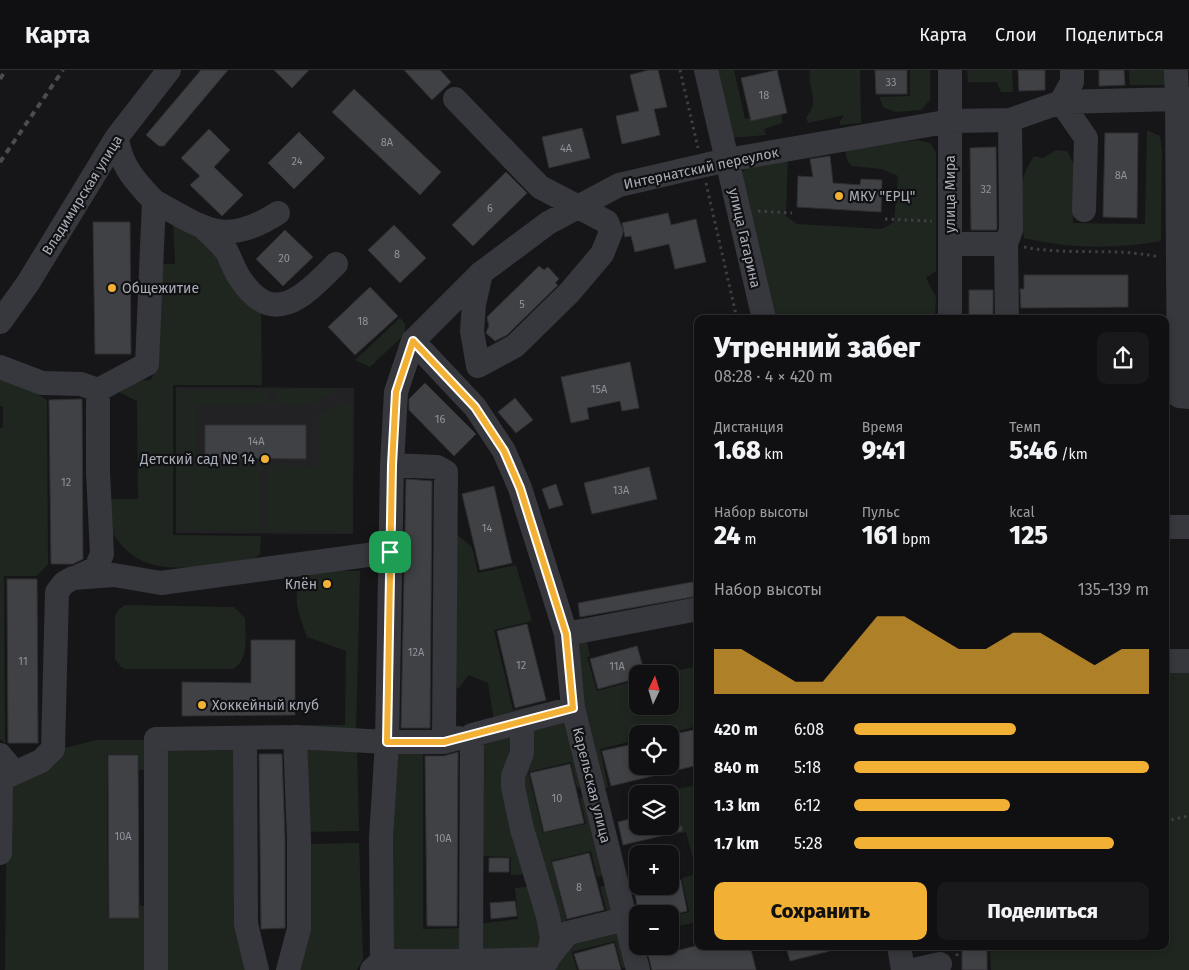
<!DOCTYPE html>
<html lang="ru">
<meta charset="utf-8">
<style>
:root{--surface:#101012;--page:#19191b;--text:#f1f3f6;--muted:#9c9d9f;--line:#303032;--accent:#f2b134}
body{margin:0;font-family:"Fira Sans",sans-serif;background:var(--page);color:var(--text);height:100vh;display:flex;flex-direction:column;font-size:19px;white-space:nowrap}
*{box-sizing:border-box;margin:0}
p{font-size:16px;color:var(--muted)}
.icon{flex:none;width:28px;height:28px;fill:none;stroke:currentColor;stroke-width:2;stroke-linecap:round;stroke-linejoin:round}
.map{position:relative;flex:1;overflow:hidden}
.panel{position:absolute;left:694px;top:245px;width:475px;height:635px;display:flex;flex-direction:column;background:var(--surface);border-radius:10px;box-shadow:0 2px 8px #0003,0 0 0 1px var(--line)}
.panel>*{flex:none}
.needle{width:32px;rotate:4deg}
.buttons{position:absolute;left:629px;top:595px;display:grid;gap:10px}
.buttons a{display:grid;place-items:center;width:50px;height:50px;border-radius:10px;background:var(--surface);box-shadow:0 2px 8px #0003,0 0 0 1px var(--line);font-size:25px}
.pin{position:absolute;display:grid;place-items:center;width:42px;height:42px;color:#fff;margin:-21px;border-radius:10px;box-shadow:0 2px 8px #0006}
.round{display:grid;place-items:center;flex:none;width:52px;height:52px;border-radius:10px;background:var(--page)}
.headline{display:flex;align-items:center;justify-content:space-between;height:85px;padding:0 20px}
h1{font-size:28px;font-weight:800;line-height:38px}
.figures{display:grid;grid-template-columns:repeat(3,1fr);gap:8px;height:85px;padding:5px 20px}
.figures div{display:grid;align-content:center}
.figures b{font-size:25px;font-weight:800}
.figures small{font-size:14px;font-weight:400}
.figures p{font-size:14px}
.chart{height:140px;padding:10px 20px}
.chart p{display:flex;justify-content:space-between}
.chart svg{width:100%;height:90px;margin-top:5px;fill:var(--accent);opacity:.7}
.action{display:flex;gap:10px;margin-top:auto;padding:10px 20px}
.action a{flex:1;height:58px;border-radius:10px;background:var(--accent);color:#111;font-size:20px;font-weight:800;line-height:58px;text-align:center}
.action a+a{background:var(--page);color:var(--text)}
ul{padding:0 20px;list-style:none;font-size:16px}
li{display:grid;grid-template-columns:80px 60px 1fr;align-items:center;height:38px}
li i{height:12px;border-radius:6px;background:var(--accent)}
header{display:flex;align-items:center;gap:30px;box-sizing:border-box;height:70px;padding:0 25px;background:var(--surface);border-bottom:1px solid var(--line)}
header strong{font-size:24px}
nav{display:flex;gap:28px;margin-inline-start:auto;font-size:18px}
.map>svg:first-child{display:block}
.built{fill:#222225}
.green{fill:#1e261f}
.building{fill:#404145;stroke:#303034}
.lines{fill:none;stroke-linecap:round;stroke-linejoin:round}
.path{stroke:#3d3f44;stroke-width:3;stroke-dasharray:2.5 4;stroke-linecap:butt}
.minor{stroke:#37383d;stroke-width:24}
.rail{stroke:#4a4c52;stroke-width:4;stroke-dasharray:6 5;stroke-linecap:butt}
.route-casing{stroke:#fff;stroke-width:10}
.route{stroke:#f2b134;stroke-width:6}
.poi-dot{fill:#f2b134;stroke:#111113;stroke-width:2}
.labels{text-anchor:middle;stroke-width:4.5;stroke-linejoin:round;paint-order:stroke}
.number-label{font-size:11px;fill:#8e929b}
.street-label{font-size:14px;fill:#a8adb8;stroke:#111113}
.poi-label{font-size:14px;fill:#a8adb8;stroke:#111113;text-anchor:start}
</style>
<header>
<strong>Карта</strong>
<nav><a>Карта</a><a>Слои</a><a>Поделиться</a></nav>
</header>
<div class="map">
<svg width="1189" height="900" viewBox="0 0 1189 900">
<rect width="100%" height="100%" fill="#161618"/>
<path class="built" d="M176,317L354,318L353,464L176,463Z"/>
<path class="green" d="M709,0H734L745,49L782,40V53L764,59L766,65L730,68Z
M810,0H860L861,53L840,55V51L844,45L808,53L806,47C821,32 807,18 810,0Z
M910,0H930V30L921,40L896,42L884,38L879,27L910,26Z
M967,0H1012L1013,22H1001L997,12H968Z
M1129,0H1167V15H1130Z
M1147,60L1160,66L1162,80L1161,171C1116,179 1069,179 1024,168C1017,136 1016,114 1034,86L1043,88L1056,80L1067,81L1074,95L1073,153L1145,154Z
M917,70L930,73L936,82V201L926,208L936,227L935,249H769L741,104L746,98L788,88L786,146L797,154L882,159L894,152L898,106L881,99L852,96L847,90L845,80Z
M173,152L204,163L261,239L262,315H173V465L261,466L260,484L253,489C218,493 162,509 131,484C121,476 114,465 106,455L105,429H138L137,331L113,319L132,311L151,310L153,305L150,194H175Z
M400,248L405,254V264L370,297L355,290Z
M13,309L47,330L48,494L37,506H4L5,673L0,669V358L3,357V336H0V310Z
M178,320H268V335H195V397H261V461L178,460Z
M276,320H338L311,335H276Z
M352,332L351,461H267L269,395L318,396L319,347L322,341Z
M455,463L472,477L478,503L516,495L532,551L494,560L513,640L548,632L536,641L494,651L488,613L469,605L458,619L451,609Z
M317,500L360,501L356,662H308L307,655H345L346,581L307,567C298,541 285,515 317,500Z
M125,535L234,537L245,548C245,566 250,589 233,599H125L120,596L115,589V547L118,540Z
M584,558L590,586L587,587L597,621L637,610L638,636H670V604H663L697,596V656L666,664H638L637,670L600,679L608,717L600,720L556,564Z
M1189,596V900H991L990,876H1165V597Z
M564,641L585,717L577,718L571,692L528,702L543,763L586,754L580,728L587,726L608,804L597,807L591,781L551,791L567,853L607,843L600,817L611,814L619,845L556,872L517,706L526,656Z
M517,659L530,804L511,805V787L479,786L477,676Z
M96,670H150L151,700H139L138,684H107L108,848H139L140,836H153L152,900H5L7,712L61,679Z
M236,673L250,900H161V674Z
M357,673L359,761L305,762L303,675Z
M393,682H423V859L464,858V882H390Z
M697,715V852L670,858V846L689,842L682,808L697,804L686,762L672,765L670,724H667V721Z
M359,773L363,889L357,900H297L305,774Z
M533,816L544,871L533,880L478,884V854L518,849L515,818Z
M621,853L631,896L622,898L615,871L572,882L577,900H553L573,865Z"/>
<path class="building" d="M201,0H228L164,76H159L146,65Z
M274,0H309L292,18Z
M404,0H440L451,12L432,30Z
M649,0H658L667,37L654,39L660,65L622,74L616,46L639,41L630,5Z
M777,0L787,43L751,51L741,8Z
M875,0H907V24H876Z
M1018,0H1045V20L1019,21Z
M1099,0H1124L1125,15L1099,16Z
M354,19L441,102L420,125L332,42Z
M582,58L590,88L549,98L542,67Z
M209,59L230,80L214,97L243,125L222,146L190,115L200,106L181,88Z
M299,62L325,88L294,119L268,93Z
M1105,63H1138L1137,148L1103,147Z
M996,77L997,158L996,160H971L970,78Z
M830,86L833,113L860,115L861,109L882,110L881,142L797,137L798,106L813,107L810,89Z
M506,102L527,123L473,176L452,155Z
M668,143L671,155L696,149L706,192L675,199L669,174L635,182L631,166L625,167L622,153Z
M93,152H130L131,284H95Z
M394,155L426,188L400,213L368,180Z
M285,160L313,187L283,216L256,189Z
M539,196L544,200L548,197L559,209L555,213L558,215L507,265L495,271L486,263L489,256L487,247Z
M1024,205H1128V237L1021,238L1020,219H1024Z
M370,217L398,246L355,285L328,257Z
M969,220H993V249H969Z
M630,292L639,338L622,341L620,331L587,338L589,349L571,353L561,307Z
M425,313L476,364L454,386L409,340V329Z
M515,328L533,350L516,363L498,342Z
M82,329L83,489L73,494H51L49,330Z
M205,355H306V389L205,388Z
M649,397L657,429L592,444L584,413Z
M406,409L432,411L430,658H401Z
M556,414L563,435L549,439L542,419Z
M494,416L512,493L480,500L462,424Z
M7,509H37L38,673H8Z
M698,511V526L580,547L578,533Z
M527,554L546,630L515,638L497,561Z
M251,570H295V645L182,646V612L251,613Z
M637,576L645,604H638V608L598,619L590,589Z
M698,659V695L611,716L602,681L638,673V696H670V665Z
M458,682L457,856H427L425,686H444Z
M259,684H282L285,769V858L261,859V856Z
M108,685H138L139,848H109Z
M570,694L584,753L544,762L530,703Z
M638,747V756H682V761L623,775L618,752Z
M589,783L604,840L567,849L552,792Z
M489,788H509V802H489Z
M681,810L687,841L674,844H639L634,820L650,816H670V812Z
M515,831L517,846L491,849L490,833Z
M614,873L621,900H579L574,884Z
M674,873L676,881L695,876H750L756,900H652L647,880L670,876Z
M786,876H830V881L790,891Z
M987,878V900H962V879Z"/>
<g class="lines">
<path class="path" d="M680,0L698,78
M706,113L737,249
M758,141L792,143
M885,149L932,151
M1024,177C1069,186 1115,177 1159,187
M1165,751L1189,746
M957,886L958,876"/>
<path class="minor" d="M706,0L764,249
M950,0V249
M1176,0L1177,29H1189
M455,29L540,117L607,152L611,162L602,184L569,223L515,276L478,296L472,261L474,234L481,203
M1061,32L1177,29L1178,192H1189
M1061,32L1086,68L1084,140
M1010,50L1061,32L1072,12V0
M154,131C204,158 224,178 278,143
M206,160C213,167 221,174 227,182C231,190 234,199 239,207C273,260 304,226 336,194
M950,174H1006L1007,249
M1178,192L1179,326L1189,327
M0,252L28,213L117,67L169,0
M413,271L475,337L504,381L520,418L566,564L573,638L638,900
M0,297L42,313L81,314L98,320
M392,395L437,397L446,402L444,672L459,668
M1165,457H1189
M77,507L96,498L102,484L98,402V320L147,294L154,131C135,111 120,95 117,67
M566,564L698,539
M1165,591H1189
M573,638L472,665L471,891L547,889L568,863L625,849
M522,653V683L513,706V717L522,759L548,846L552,869L547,891
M245,668L246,854L257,900
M0,685L14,702
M0,783L1,709L41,691L53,679L57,522L64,513L73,508L114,505L161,513L390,482
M899,876L903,900
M382,891H471
M156,900V669L295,667
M288,900L299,859V769L295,667L387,672H444
M372,900L382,891L381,768L387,672L392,395L396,322L413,271L481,203L548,153L619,115L727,90L951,51L1010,50L1011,160L1006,174
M914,900L940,894"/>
<path class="rail" d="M0,9L6,0
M0,92L63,0"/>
</g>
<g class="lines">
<g class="route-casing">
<path id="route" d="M413,271L475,337L504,381L520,418L566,564L573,638L444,672H387L392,395L396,322Z"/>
</g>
<use href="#route" class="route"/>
</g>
<g class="poi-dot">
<circle cx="839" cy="126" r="5"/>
<circle cx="112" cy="218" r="5"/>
<circle cx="265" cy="389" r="5"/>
<circle cx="327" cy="514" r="5"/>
<circle cx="202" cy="635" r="5"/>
</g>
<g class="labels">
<g class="number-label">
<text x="891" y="16">33</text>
<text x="764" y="29">18</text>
<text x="387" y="76">8А</text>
<text x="566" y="82">4А</text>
<text x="297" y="95">24</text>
<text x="1121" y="109">8А</text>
<text x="986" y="123">32</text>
<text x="490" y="142">6</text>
<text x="397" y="188">8</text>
<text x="284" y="192">20</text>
<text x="522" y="238">5</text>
<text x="363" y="255">18</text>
<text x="599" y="323">15А</text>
<text x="440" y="353">16</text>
<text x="256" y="375">14А</text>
<text x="66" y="416">12</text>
<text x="621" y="424">13А</text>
<text x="487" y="462">14</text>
<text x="416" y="586">12А</text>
<text x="23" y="595">11</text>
<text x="521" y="599">12</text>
<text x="617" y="600">11А</text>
<text x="557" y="732">10</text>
<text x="123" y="770">10А</text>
<text x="443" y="772">10А</text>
<text x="579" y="821">8</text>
</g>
<g class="street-label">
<text transform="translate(701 98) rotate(-12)" y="5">Интернатский переулок</text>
<text transform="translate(950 124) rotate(-90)" y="5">улица Мира</text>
<text transform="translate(82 125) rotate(-58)" y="5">Владимирская улица</text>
<text transform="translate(745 168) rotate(77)" y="5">улица Гагарина</text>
<text transform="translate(592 715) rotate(76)" y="5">Карельская улица</text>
</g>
<g class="poi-label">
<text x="849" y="131">МКУ "ЕРЦ"</text>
<text x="122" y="223">Общежитие</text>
<text x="255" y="394" text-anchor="end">Детский сад № 14</text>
<text x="317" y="519" text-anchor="end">Клён</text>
<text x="212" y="640">Хоккейный клуб</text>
</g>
</g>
</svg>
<div class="buttons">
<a><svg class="needle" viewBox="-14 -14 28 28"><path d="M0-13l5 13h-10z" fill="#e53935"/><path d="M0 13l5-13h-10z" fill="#9c9d9f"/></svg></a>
<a><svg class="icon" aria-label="locate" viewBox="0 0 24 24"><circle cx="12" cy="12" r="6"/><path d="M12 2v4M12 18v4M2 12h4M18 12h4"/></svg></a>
<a><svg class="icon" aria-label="layers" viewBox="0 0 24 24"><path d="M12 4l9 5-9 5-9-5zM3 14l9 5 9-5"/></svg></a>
<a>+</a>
<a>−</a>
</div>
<div class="pin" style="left:390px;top:482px;background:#1e9e55"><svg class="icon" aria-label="arrive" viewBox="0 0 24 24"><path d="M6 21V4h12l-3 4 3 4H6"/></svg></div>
<section class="panel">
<div class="headline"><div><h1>Утренний забег</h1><p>08:28 · 4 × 420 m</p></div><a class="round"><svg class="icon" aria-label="share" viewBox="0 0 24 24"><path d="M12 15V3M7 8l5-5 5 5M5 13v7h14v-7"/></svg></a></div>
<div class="figures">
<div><p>Дистанция</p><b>1.68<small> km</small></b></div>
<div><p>Время</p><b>9:41</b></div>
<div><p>Темп</p><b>5:46<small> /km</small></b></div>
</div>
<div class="figures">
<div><p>Набор высоты</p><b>24<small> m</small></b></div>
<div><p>Пульс</p><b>161<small> bpm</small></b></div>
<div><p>kcal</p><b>125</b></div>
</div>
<div class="chart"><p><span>Набор высоты</span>135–139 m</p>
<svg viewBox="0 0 160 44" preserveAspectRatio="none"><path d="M0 44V22L10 22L20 30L30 38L40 38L50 22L60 6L70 6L80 14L90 22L100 22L110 14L120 14L130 22L140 30L150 22L160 22V44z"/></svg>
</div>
<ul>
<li><b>420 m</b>6:08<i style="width:55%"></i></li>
<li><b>840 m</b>5:18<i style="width:100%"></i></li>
<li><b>1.3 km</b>6:12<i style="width:53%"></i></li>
<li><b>1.7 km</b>5:28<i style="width:88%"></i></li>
</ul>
<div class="action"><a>Сохранить</a><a>Поделиться</a></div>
</section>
</div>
